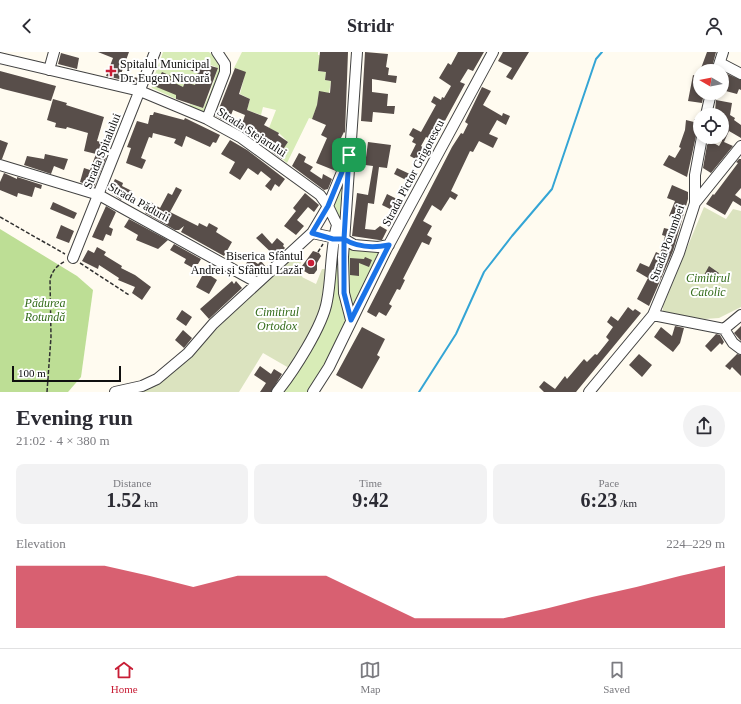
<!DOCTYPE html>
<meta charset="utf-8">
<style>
:root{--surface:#fff;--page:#f2f2f3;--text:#2b2b33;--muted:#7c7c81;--line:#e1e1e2;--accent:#c81e36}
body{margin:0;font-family:"Times New Roman",serif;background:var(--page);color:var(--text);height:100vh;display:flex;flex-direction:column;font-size:15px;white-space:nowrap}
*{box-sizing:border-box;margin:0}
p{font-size:13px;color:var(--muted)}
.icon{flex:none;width:22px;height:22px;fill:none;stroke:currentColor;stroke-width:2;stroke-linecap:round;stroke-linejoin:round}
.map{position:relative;height:340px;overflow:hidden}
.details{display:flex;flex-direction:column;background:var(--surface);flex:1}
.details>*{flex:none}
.needle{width:26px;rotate:279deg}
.buttons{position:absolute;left:693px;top:12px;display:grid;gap:8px}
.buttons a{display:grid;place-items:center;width:36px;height:36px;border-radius:50%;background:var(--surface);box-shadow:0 2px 6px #0003;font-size:20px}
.scale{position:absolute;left:12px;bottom:10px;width:109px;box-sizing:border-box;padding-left:4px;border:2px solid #0f0f0f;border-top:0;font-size:11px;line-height:14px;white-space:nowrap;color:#0f0f0f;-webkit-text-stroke:3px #fff;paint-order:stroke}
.pin{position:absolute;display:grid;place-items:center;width:34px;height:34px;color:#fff;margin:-17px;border-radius:8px;box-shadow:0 2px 6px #0006}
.round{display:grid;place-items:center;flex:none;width:42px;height:42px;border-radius:21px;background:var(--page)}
.headline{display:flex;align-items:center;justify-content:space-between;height:68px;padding:0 16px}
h1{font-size:22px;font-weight:700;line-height:30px}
.figures{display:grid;grid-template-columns:repeat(3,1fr);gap:6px;height:68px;padding:4px 16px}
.figures div{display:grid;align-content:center;border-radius:8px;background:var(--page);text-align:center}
.figures b{font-size:20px;font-weight:700}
.figures small{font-size:11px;font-weight:400}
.figures p{font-size:11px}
.chart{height:112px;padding:8px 16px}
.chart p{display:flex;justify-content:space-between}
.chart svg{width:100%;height:72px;margin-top:4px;fill:var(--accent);opacity:.7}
header{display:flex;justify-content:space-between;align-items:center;height:52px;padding:0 16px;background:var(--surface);font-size:18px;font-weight:700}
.dock{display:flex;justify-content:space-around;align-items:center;height:56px;border-top:1px solid var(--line);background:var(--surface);font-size:11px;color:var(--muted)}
.dock a{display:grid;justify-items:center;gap:2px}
.dock .selected{color:var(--accent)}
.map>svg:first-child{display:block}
.green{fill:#d8ecb7}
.forest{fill:#bdde95}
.cemetery{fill:#dbe3bf}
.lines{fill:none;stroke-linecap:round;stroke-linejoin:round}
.stream{stroke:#34a5d5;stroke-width:2}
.building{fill:#584e4a}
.minor-casing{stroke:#424242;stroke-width:12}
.path{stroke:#313131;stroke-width:1.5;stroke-dasharray:4 2;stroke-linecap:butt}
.minor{stroke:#fff;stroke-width:10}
.route-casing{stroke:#fff;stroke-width:8}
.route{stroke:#1a73e8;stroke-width:5}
.poi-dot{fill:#c81e36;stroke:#fff;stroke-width:1.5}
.labels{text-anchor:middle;stroke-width:4;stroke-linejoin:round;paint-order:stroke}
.poi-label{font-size:12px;fill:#0f0f0f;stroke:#fff;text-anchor:start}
.street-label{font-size:12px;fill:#0f0f0f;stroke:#fff}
.park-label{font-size:12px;font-style:italic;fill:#336b1a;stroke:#fff}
</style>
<header><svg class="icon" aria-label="back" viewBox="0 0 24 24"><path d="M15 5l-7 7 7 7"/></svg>Stridr<svg class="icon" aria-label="person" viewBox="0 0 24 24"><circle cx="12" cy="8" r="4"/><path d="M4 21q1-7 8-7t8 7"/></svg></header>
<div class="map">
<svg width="741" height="340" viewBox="0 0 741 340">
<rect width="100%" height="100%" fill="#fffbf0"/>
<path class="green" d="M163,0H209L219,9L221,18L207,58L202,61L189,55L190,52L203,56L210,41L218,16L211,13L210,16L196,10L190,18L198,21L194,36L185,30L182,37L176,42V47L152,36L151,33L159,11L167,14L168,10L161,6Z
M242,0H318V3L334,5L319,13L318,19L326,20L325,28L331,29L329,41L319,40L317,54L312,67L309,66L287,111L282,107L288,99L284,96L288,90L279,81L269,76L276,58L263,55L261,63L247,58L250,47L240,42L244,26L238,24L240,18L235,16L233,18Z
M349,103L344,187L389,193L313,340H277L298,309L332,200L343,201L328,154Z"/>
<path class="forest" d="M0,177L77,224L93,238L81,325L68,340H0Z"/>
<path class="cemetery" d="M704,155L726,167L733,157L741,159V255L719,266L705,267L663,261V254Z
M297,201L304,204L297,219L303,222L302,225L316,232L322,217H328L320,266L289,316L263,301L239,340H140L149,337L203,291L247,246Z"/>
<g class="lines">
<path class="stream" d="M419,340L456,282L484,220L512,184L552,137L596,7L602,0"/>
</g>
<path class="building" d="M98,0H129L121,22L138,26L136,31L106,24L113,6Z
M320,0H348L345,81L344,80L336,96L342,99L336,119L316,111L327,86L321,83L326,73L312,67L317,53L319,39L330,41L331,29L325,28L326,20L318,19Z
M365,0L388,2L386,15L389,16L388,23L397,24L396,31L372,27V40L388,42L387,54H395L394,62L373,60L372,70L361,69Z
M458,0H484L473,19L468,17L460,30L465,32L434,89L426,85L421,94L429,99L423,111L410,104L416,92L412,90L414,86L409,83L413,76L421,80L436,53L431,50L434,44L441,48L442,45L444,46L451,34L439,26L448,11L451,13Z
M503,0H529L512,28L506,25L512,16L498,9Z
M707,0H716L711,19H700Z
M61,1L79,6L77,17L58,12Z
M196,10L218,16L203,56L176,47V43L154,34L162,20L171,24L170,27L173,28V30L183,35L185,30L195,33L199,22L190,18Z
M235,16L246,20L239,42L250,47L247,58L268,66L264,73L279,81L278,83L288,90L284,96L288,99L282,107L272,100L273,99L240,78L245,63L233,58L228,71L216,64Z
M0,19L56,34L51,49L3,37L0,36Z
M723,20L741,28V38L739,37L737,42L722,38Z
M693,23L700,25V41H704L702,51L688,49Z
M482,35L491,39L483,53L502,64L503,61L510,64L506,73L497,68L489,82L498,86L493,96L479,89L473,100L470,99L451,139L458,143L455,148L450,145L441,159L432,153L423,169L432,174L427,183L432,186L429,193L422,190L403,227L405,228L400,238L397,237L389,252L392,254L386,264L379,260L376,265L367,260L452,95L461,81L463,82L468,72L465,70Z
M53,47L67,51L66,53L104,65L97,89L105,91L101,104L106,106L94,135L80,130L84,116L90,118L96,102L84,99L88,81L67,75L66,77L55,75L56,71L47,68Z
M716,48L732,51L730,63L735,66L734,68L741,73V86L729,79L724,90L733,94L711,121L703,116L707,93L710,89L719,94L722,89V60L715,59Z
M154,60L184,68L185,66L220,83L216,91L213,90L210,95L186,84L182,95L174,91L176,87L153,81L152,86L149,85L141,106L146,108L142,117L126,111L131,96L127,95L137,69L148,72L150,63H153Z
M694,67L700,68V79L696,84L687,125L663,113L669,103L675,106L681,96L679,95L685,78L686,68L694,70Z
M0,88L8,91L2,107H0Z
M230,88L247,98L285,127L279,135L275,132L271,139L265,134L271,127L261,119L258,123L248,116L240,128L229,121L235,110L221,102Z
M368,90L391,93L387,116L379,115L374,152L368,151L365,177L375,178L380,174L387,178L382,188H379L352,184L357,141L368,143L373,114L365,113Z
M299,101L306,105L304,110L313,115L310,119L322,127L323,122L332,127L328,137L324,138L292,114Z
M45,102L68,107L64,118L54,114L51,122L24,113L27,104L44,107Z
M739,107H741V136L735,143L741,147V154L733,149L725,163L706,152L713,142L714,143L738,111L736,110Z
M397,116L414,124L410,130L394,122Z
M4,121L17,127V125L42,133L41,137L35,135L32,145L18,141L17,145L0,138V130Z
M115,127L123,131L122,134L132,139L127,149L122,146L121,148L109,139Z
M672,133L688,140V147L673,199L649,254L637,247L648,226L636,219L640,211L649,215L656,200L660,202L665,184L662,183L664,176L672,178L676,167L669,164L675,149L667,146Z
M176,135L182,138L170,160L198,174L199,171L207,175L209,171L218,176L216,180L232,190L224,204L181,180L184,174L179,178H175L145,161L151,150L160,156L168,141L172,143Z
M305,141L319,153L314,160L308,155L297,168L304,174L296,183L284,174L296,159L293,156Z
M387,142L401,149L396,160L382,153Z
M53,150L77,161L74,167L50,157Z
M106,154L116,160L109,175L113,177L111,184L106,182L103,189L92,185Z
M129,167L168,188L158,197L136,188L138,183L124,175Z
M61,173L74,179L69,191L56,186Z
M262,181L272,192L277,186L284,192L283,194L285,196L276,205L256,186Z
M174,192L201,207L198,212H195L193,216L184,211L186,207L170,198Z
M97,195L106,200L104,203L122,214L121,216L135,223L151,235L142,248L132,241L135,235L118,228L119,226L99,213L98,217L82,209L88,198L94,201Z
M313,199L319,201L321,204L317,211V218L314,222H309L304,219L302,214Z
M365,205L372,208L369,215L359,211V224L350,223V206L364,207Z
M249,206L258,212L261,209L266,215L257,223L244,216Z
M709,214L719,221L713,229L704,223Z
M207,215L214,219L211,224L217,228L209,242L196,235Z
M232,229L234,232L236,229L242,236L209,267L200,257Z
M628,255L633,259L635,257L641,261L576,340H544L539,335L544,329L555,337L565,324L567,327L584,307L587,310L595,302L597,303L609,288L606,285L613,275L607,270L611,264L618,269Z
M182,258L192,265L186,274L176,267Z
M675,274L684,276L680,291L673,300L654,285L661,275L672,284Z
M741,274V289L734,281Z
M362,275L385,287L377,303L380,305L362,337L336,323Z
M183,278L192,286L184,296L175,288Z
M716,282L720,283L724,290L722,293L720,291L711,300L705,294Z
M639,302L652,313L642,325L629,313Z
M737,302L741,303V324L732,315L730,318L725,314Z
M260,314L271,322L274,317L282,322L271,340H260L266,331L254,323Z"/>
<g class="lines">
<g class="minor-casing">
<path id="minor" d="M0,6L140,39L207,67L240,85L320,143L328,154L344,187L354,193L378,195L389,193
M720,11L741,22
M49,18L54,0
M717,19L723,0
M706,63L711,41
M207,67L225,20V12L217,0
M0,113L99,143L256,230
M695,151V123L702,85
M312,181L340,187
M73,206L155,0
M653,263L724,277
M351,268L344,241L343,205L357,0
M724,277L733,291L741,297
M724,277L741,263
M115,340L142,334L157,327L188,301L213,272L312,181L328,154L349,103
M277,340C293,320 323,274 327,249C332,224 330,198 337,173
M313,340L329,315L386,198L493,0
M589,340L653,263L679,201L695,151L741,94"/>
</g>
<path class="path" d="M0,165L65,202
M318,200L323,192
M80,211L129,243
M47,340L51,285L50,227C53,218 57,213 66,209"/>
<use href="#minor" class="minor"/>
</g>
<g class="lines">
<g class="route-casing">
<path id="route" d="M349,103L328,154L312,181L333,187H344V241L351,268L389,193C373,196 358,196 344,187L349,103"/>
</g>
<use href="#route" class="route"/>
</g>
<g class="poi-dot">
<path d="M109 13h4v4h4v4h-4v4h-4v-4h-4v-4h4z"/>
<circle cx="311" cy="211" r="4"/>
</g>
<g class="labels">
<g class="poi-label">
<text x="120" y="16">Spitalul Municipal<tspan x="120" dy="14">Dr. Eugen Nicoară</tspan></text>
<text x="303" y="208" text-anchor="end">Biserica Sfântul<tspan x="303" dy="14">Andrei și Sfântul Lazăr</tspan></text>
</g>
<g class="street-label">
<text transform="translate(252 80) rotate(33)" y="4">Strada Stejarului</text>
<text transform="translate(102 99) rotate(-68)" y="4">Strada Spitalului</text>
<text transform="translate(413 121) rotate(-62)" y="4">Strada Pictor Grigorescu</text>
<text transform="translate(139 150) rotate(29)" y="4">Strada Pădurii</text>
<text transform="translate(667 191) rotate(-70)" y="4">Strada Porumbei</text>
</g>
<g class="park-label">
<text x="708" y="230">Cimitirul<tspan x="708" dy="14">Catolic</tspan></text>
<text x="45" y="255">Pădurea<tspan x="45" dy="14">Rotundă</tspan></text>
<text x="277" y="264">Cimitirul<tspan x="277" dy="14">Ortodox</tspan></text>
</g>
</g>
</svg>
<div class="buttons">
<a><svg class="needle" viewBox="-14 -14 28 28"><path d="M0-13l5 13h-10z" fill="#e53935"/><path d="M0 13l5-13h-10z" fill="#7c7c81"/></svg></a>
<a><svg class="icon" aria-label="locate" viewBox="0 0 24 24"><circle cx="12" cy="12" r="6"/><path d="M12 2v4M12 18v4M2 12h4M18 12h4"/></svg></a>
</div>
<div class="scale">100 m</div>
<div class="pin" style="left:349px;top:103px;background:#1e9e55"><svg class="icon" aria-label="arrive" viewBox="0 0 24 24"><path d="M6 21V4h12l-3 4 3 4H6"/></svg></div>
</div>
<section class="details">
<div class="headline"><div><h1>Evening run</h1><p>21:02 · 4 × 380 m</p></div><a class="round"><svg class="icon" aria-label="share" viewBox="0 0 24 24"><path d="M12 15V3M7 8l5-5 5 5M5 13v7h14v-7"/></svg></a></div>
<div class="figures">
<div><p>Distance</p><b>1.52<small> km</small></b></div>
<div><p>Time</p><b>9:42</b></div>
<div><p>Pace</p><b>6:23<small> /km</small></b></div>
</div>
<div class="chart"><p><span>Elevation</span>224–229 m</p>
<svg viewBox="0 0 160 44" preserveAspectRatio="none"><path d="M0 44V6L10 6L20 6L30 12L40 19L50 12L60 12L70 12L80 25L90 38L100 38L110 38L120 32L130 25L140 19L150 12L160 6V44z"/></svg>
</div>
</section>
<nav class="dock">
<a class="selected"><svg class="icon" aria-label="home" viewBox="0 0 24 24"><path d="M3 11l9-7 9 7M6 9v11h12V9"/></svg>Home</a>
<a><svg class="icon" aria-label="map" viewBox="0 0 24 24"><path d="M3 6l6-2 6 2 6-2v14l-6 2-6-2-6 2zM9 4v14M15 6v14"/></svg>Map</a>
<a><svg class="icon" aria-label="saved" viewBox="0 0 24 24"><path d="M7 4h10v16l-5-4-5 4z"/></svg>Saved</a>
</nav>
